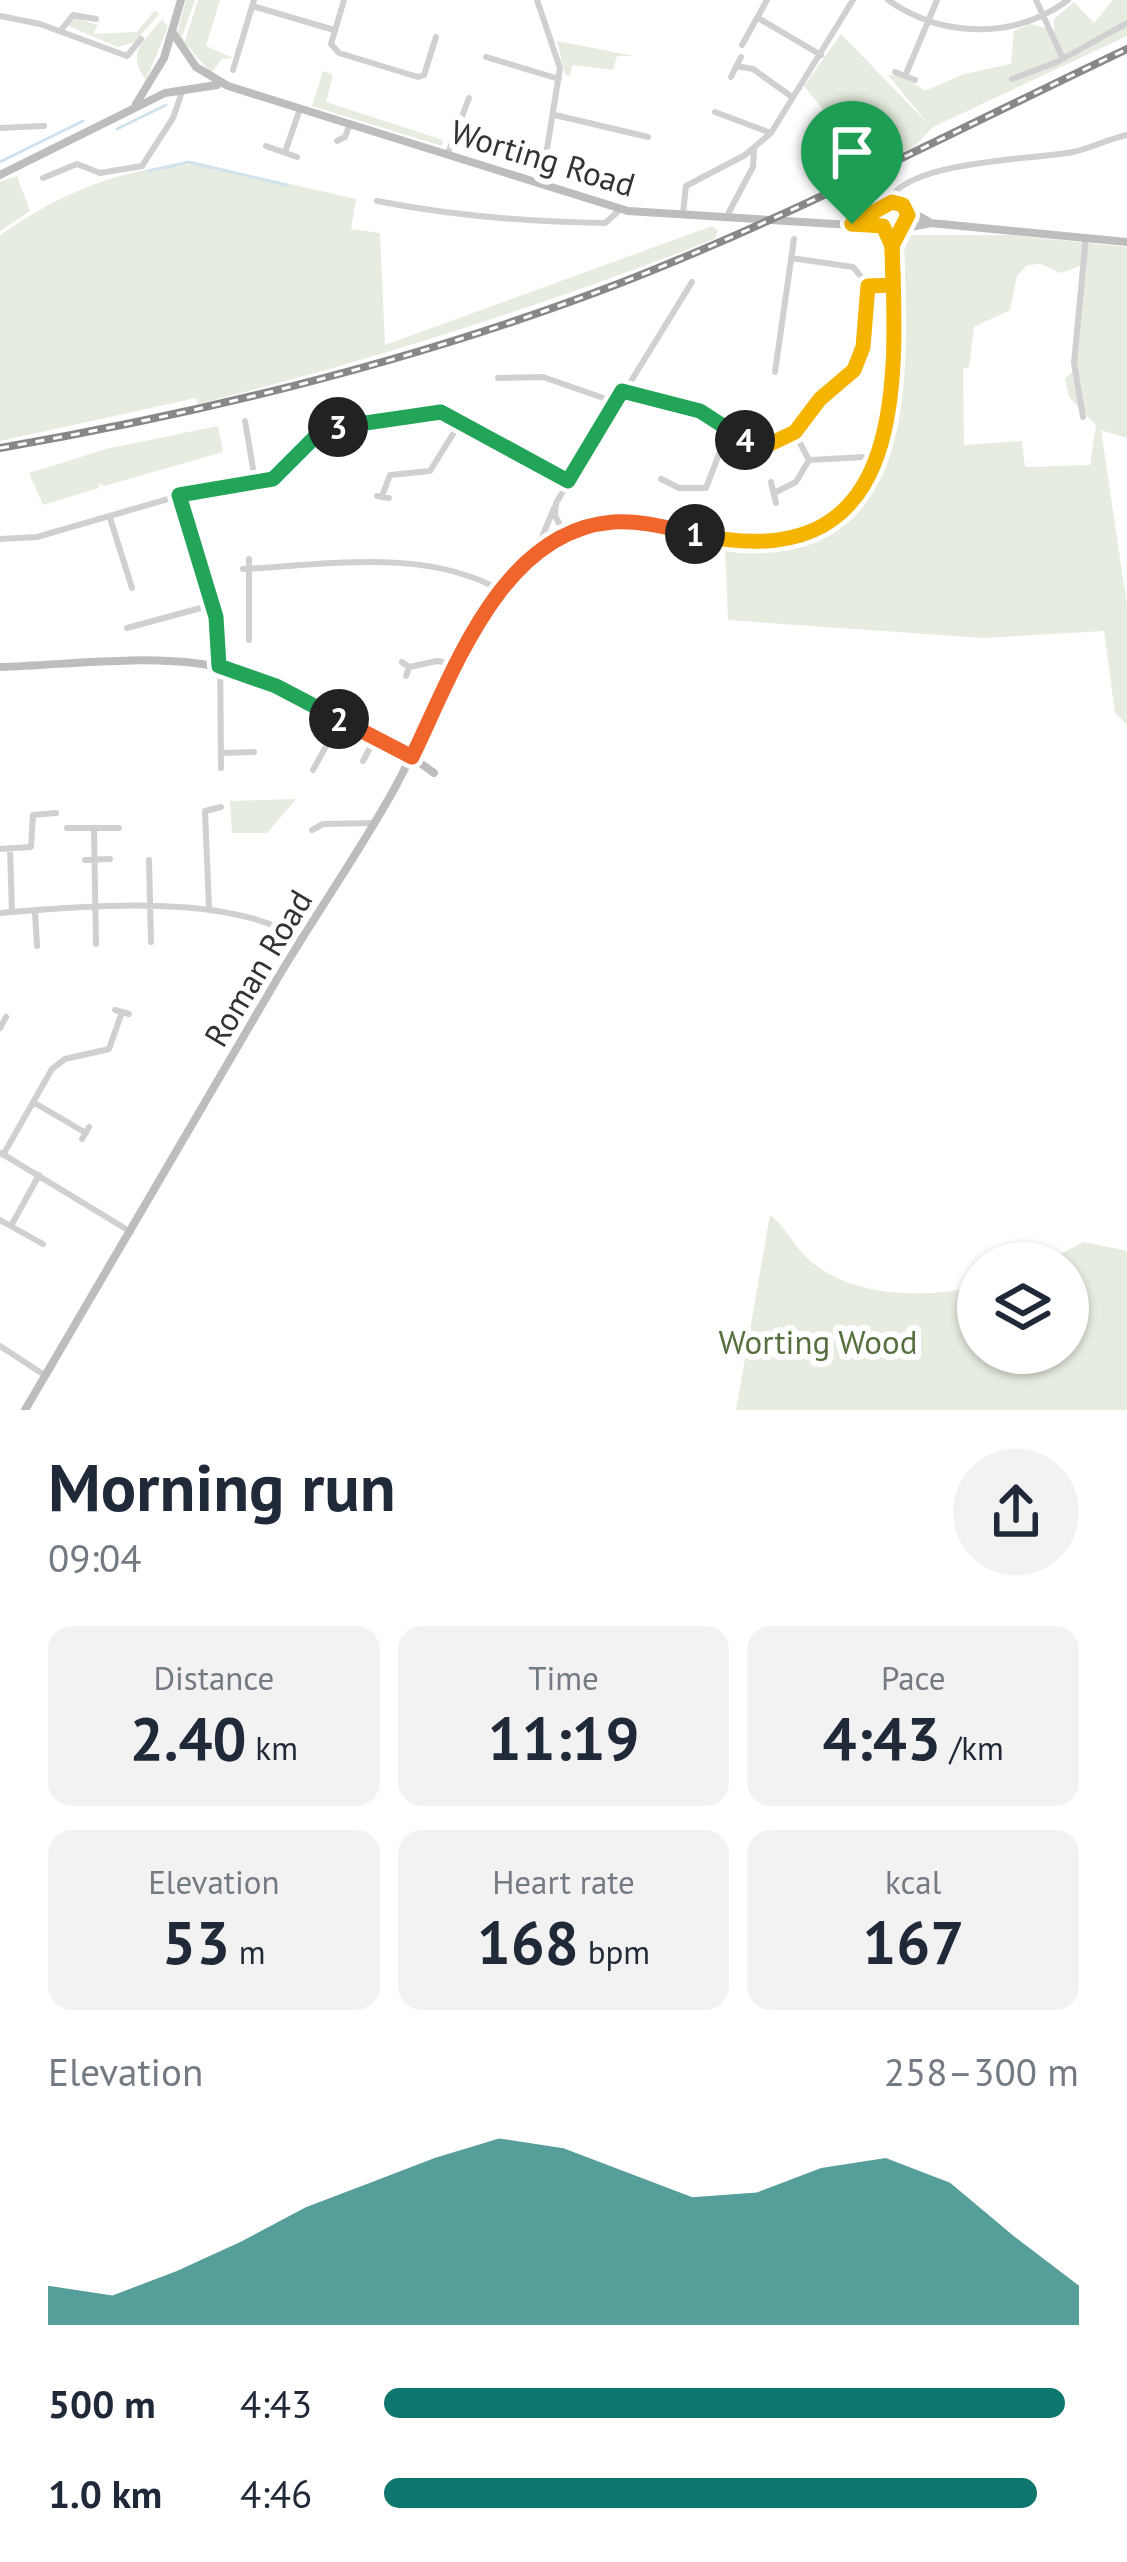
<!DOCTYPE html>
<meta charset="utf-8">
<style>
:root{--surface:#fff;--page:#f2f2f3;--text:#1f2937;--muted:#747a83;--accent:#0f766e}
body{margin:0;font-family:"PT Sans",sans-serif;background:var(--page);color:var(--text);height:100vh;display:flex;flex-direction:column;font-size:45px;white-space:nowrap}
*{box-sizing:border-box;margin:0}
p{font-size:39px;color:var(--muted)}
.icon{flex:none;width:66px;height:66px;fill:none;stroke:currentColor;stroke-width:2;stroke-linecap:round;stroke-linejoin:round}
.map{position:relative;height:1410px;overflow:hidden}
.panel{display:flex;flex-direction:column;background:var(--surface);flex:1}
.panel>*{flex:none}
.tools{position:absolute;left:957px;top:1242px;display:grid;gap:24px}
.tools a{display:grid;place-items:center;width:132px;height:132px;border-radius:50%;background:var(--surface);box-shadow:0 3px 9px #0004;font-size:60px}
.pin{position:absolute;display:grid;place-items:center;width:102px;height:102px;color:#fff;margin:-123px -51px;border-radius:50% 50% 50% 0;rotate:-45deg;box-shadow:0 0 12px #0007}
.pin .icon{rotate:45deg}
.km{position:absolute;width:60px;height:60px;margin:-30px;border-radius:50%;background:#222;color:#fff;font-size:33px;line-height:60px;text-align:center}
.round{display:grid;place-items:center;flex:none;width:126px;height:126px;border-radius:63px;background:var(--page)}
.overview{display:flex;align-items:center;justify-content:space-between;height:204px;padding:0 48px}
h1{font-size:66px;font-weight:800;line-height:90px}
.stats{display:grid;grid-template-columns:repeat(3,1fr);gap:18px;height:204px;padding:12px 48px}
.stats div{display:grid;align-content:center;border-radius:24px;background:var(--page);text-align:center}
.stats b{font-size:60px;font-weight:800}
.stats small{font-size:33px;font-weight:400}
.stats p{font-size:33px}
.chart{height:336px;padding:24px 48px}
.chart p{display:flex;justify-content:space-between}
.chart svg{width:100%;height:216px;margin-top:12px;fill:var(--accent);opacity:.7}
ul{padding:0 48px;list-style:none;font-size:39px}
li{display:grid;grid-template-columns:192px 144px 1fr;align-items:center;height:90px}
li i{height:30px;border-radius:15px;background:var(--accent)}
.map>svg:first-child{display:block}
.green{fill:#e6ecdf;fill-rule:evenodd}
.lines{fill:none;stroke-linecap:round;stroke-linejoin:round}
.stream{stroke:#cfe2ee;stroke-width:3}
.street{stroke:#d0d0d0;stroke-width:6}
.secondary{stroke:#bdbdbd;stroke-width:8}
.rail-casing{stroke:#888;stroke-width:8}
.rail{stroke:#fff;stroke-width:3;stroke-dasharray:9;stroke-linecap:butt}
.split-1-casing{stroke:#fff;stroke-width:24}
.split-2-casing{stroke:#fff;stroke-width:24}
.split-3-casing{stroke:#fff;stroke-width:24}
.split-4-casing{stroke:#fff;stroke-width:24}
.split-5-casing{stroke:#fff;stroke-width:24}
.split-1{stroke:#f5b400;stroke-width:15}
.split-2{stroke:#f0652b;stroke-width:15}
.split-3{stroke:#22a559;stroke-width:15}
.split-4{stroke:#22a559;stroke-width:15}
.split-5{stroke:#f5b400;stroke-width:15}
.labels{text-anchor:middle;stroke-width:12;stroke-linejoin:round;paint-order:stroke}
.street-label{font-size:33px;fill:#333;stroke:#fff}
.park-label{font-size:33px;fill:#56703f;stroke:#fff}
</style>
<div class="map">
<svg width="1127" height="1410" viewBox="0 0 1127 1410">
<rect width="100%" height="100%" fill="#fff"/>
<path class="green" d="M186,0H195L182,37L185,41L198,0H220L206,46L233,58L222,59L211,73L177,34Z
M1113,0H1127V36L933,127L914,147L827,187L847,140L804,86L841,34L930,126L888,75L903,76L925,91L964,74L1011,64L1014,31L1030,24L1054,30V19L1074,2L1094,23Z
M155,10L159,14L135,42L118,47L66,25L73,17L98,25L93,34L137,32Z
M162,19L168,27L146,80C126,54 143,42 162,19Z
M557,41L634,56H617L613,70L572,65L570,76L565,74Z
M323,71L333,75L326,102L443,140L442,146L312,106Z
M200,164L356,199L351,229L380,233L385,345L712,226L718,231L715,239C545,305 375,360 198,404L196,398L0,441V235C62,192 124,166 200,164Z
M17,176L30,211L0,231V182Z
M910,235H1009L1127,247V438L1101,430L1127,605V725L1115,713L1104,631L983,638L728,620L725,549C748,547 778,549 800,542C907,506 906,392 902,297C901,276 895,251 910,235ZM1040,264L1061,273L1080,266L1074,370L1065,379L1069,397L1096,425L1090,465L1025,467L1022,441L964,445L963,369L969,367L974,327L1010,310L1017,276L1027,265Z
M218,426L223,452L104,486L98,483L99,488L43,505L29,473L110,448Z
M296,799L267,833H232L230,801Z
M770,1215C786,1227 793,1245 807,1258C849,1298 926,1299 978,1286V1353H1068V1263H1042L1084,1242L1127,1251V1410H736Z"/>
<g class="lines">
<path class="stream" d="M117,129L166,105
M0,162L83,121
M148,171L189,162L287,185"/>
<path class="street" d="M344,0L331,44L339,53L418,77L424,75L436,37
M537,0L560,68L542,180
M888,0C942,38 1014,40 1068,0
M1036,0L1063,59
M253,6L334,30
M0,16L40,24L127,56L141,39
M758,18L821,55
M61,30L73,15L96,19
M742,45L767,0
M486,57L559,79
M736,66L753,69L792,97
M233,70L254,0
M895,72L915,80
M906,74L937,0
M731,77L741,57
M1012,79L1057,62L1127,23
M715,112L771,133
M555,115L648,137
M0,128L44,126
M337,141L345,137L350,124
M266,146L297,157
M285,152L300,109
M448,153L469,98
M43,178L77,164L100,173L142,166L173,118L183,89
M377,201C454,216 527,222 605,223L621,209
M887,204C902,160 1032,160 1073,152C1091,148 1109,139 1127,135
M729,212L753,167L754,150
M683,213L686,186L745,155L771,133L853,0
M869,286L893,285
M775,372L794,239
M498,378L543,377L615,402
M622,391L701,411L727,433L752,442L779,441L795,432L820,399L854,370L863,347L869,286L853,267L791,258
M1083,417L1074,363L1086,237
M245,421L255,480
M809,460L864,457
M661,479L679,488H706L727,433
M771,482L776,503
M774,493L796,482L809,460L795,434
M179,495L220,640L221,768
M377,496L389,498
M382,496L390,475L430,471L461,421
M110,518L132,588
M565,534L555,516L556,503L692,282
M0,539L37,537L213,486L273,479L315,436L431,411L461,421L568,481
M535,554L554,508
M243,569C327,565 425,547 502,591
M127,628L212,605
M249,640V559
M402,662L409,667L406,676
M409,667L437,661L455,664
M222,753L254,752
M363,761L375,738
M313,770L341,719
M67,828H119
M94,829L96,944
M312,830L323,824L375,823
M0,849L31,847L33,815L56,813
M10,849L12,912
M85,860L110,859
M149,860L151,942
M209,907L205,811L221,807
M35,912L37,946
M0,913C83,906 232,892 301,940
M115,1010L129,1014
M0,1028L6,1017
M33,1102L86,1133
M82,1139L89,1127
M1,1153L131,1232
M3,1155L52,1069L65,1059L109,1049L122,1012
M0,1220L43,1244
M11,1226L39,1175
M0,1346L46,1376"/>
<path class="secondary" d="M173,33L196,67L228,86L628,211L883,227
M136,104L164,58L181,0
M0,175L165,93L217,85
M879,211L881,225L890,231L931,223L1127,242
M853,223L892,202L928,221
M0,667C66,665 137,655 202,664C273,673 377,731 434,773
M25,1410C109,1269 191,1127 273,986C310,923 352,863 388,800C432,725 460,627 523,564C624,462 750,602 846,508C875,479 887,442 892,402C899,350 902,280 887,230"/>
<g class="rail-casing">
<path id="rail" d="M0,448C213,411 421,360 623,282C795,215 960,128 1127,49"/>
</g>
<use href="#rail" class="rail"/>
</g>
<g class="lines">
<g class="split-1-casing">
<path id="split-1" d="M695,534C905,581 898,393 892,246L883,226L852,224"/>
</g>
<g class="split-2-casing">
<path id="split-2" d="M339,719L412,757C454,671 501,531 613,522C641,520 668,528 695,534"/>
</g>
<g class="split-3-casing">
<path id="split-3" d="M338,427L316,436L273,479L179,495L216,617L219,666L276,686L339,719"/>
</g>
<g class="split-4-casing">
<path id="split-4" d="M338,427L441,412L568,481L622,391L700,411L745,440"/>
</g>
<g class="split-5-casing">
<path id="split-5" d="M745,440L768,445L795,432L820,399L854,370L863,347L868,286L893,285L892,246L908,215L903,205L892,202L852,224"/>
</g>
<use href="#split-1" class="split-1"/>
<use href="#split-2" class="split-2"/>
<use href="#split-3" class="split-3"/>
<use href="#split-4" class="split-4"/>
<use href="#split-5" class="split-5"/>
</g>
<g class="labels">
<g class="street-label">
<text transform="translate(543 158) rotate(17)" y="12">Worting Road</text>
<text transform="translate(258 968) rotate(-59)" y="12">Roman Road</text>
</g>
<g class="park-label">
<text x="818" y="1354">Worting Wood</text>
</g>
</g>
</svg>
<div class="tools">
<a><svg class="icon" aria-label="layers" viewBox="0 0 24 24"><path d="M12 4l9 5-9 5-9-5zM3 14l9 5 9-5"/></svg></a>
</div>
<div class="pin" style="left:852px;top:224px;background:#1e9e55"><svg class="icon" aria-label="arrive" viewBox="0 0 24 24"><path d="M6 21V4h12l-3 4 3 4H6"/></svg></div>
<b class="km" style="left:695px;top:534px">1</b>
<b class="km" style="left:339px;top:719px">2</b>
<b class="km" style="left:338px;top:427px">3</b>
<b class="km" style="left:745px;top:440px">4</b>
</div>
<section class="panel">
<div class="overview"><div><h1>Morning run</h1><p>09:04</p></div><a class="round"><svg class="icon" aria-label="share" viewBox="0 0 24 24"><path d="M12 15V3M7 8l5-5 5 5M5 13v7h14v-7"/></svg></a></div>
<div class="stats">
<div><p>Distance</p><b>2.40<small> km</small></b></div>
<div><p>Time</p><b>11:19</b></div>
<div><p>Pace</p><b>4:43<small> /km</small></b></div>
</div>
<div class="stats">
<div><p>Elevation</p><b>53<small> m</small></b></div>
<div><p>Heart rate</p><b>168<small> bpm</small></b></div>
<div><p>kcal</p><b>167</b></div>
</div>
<div class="chart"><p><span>Elevation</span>258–300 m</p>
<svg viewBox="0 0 160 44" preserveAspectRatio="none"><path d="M0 44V36L10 38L20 33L30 27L40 20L50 15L60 10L70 6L80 8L90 13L100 18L110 17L120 12L130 10L140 15L150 26L160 36V44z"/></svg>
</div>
<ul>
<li><b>500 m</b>4:43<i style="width:98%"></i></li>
<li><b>1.0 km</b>4:46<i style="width:94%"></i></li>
</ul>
</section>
